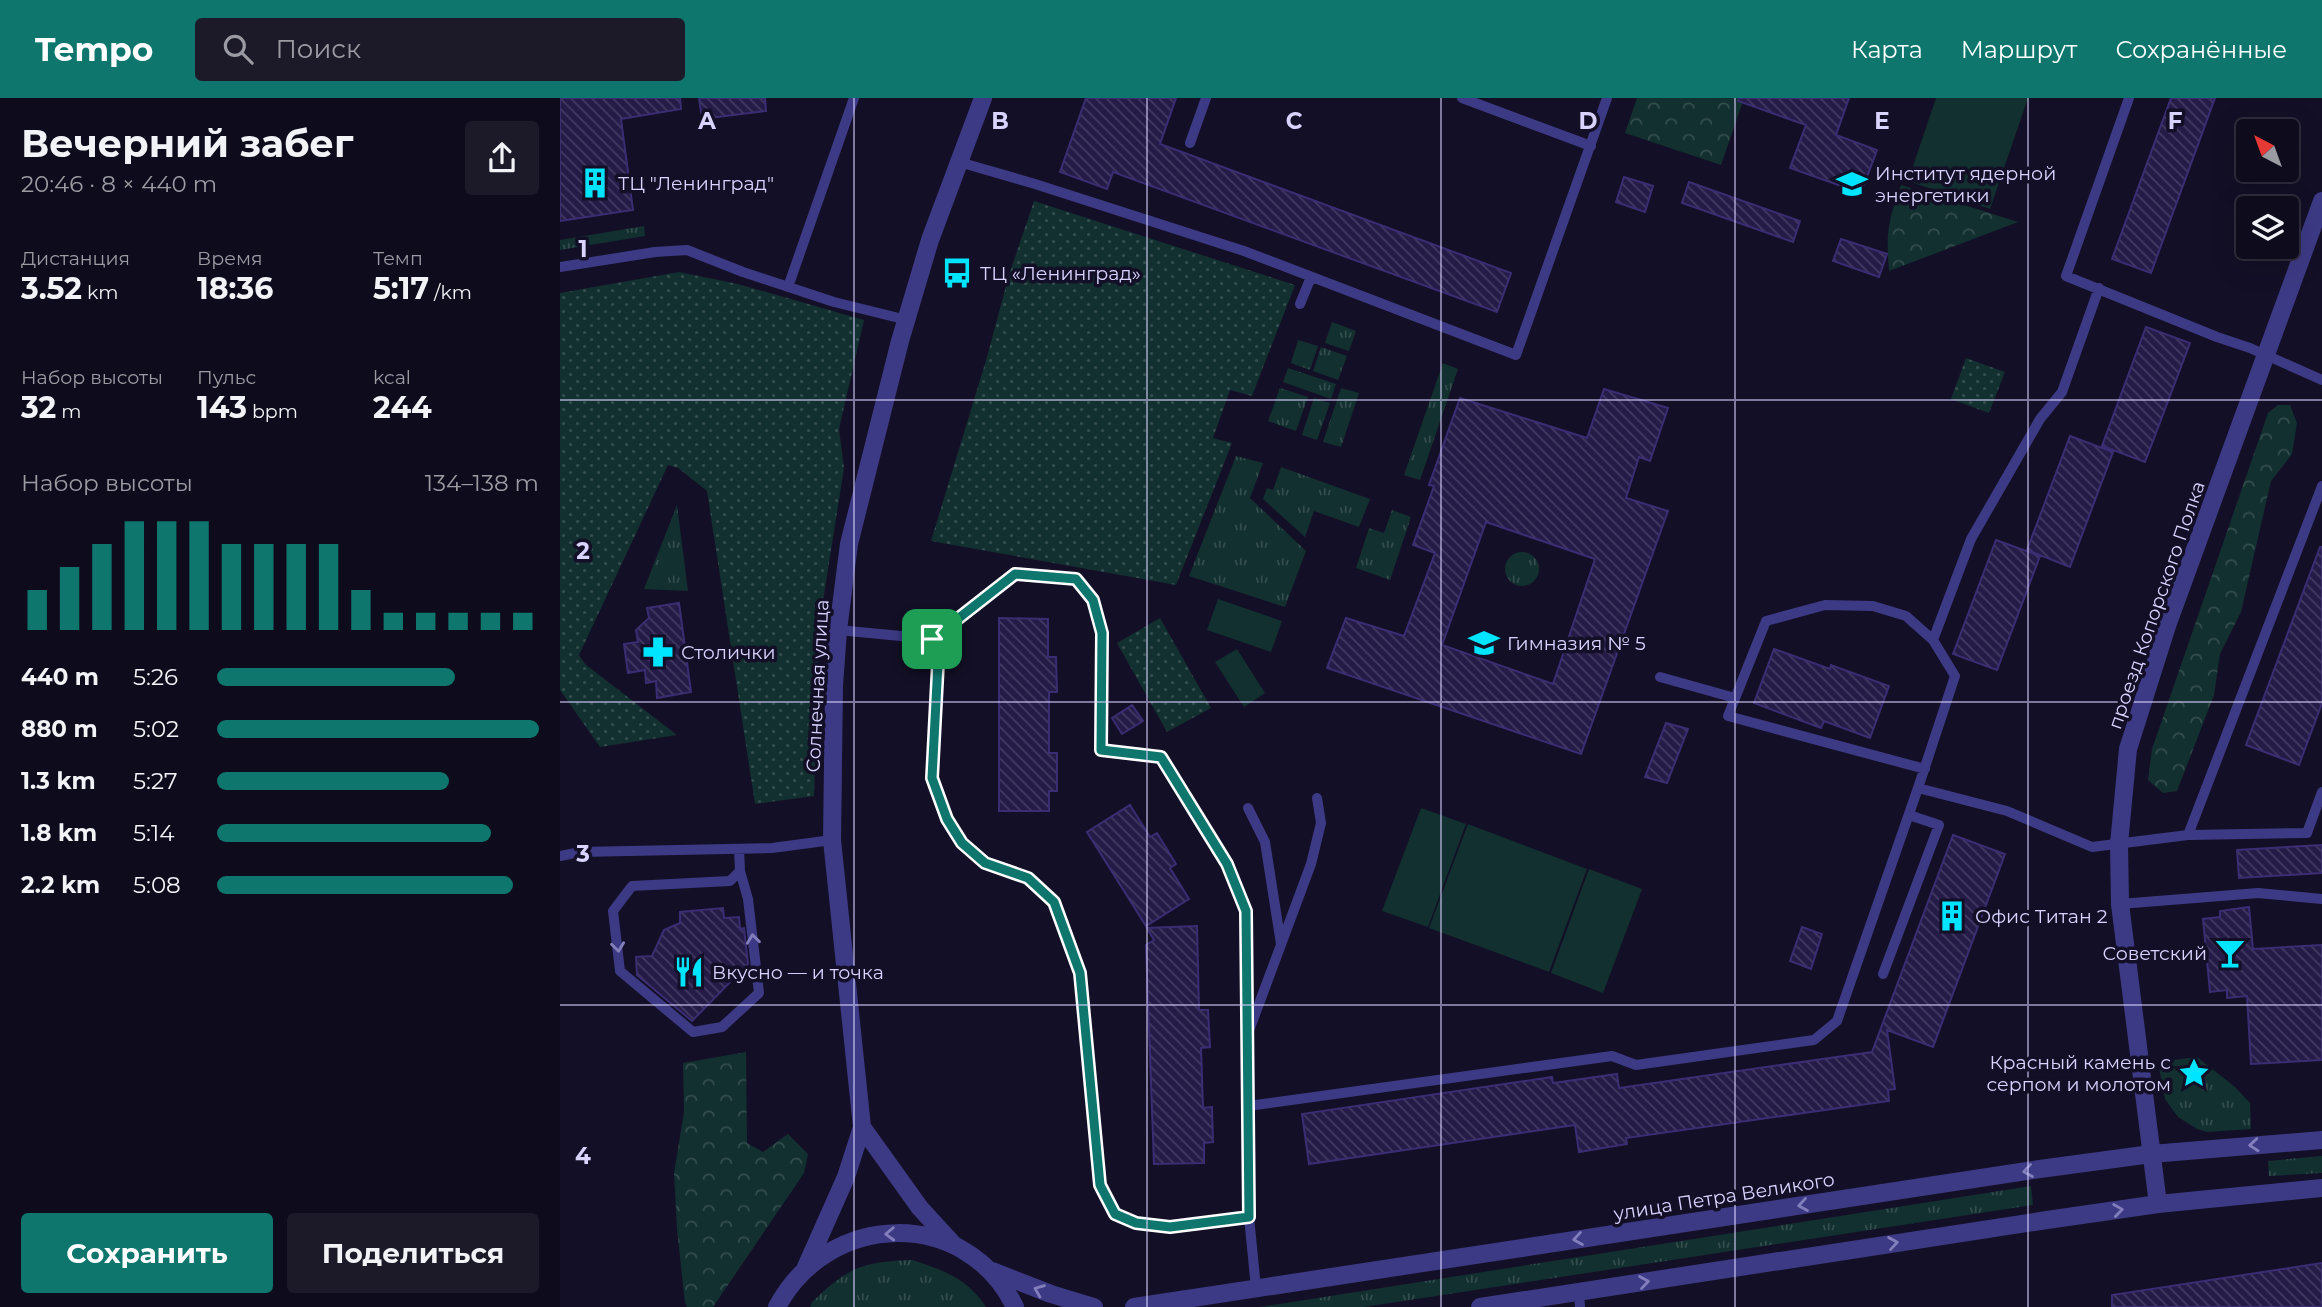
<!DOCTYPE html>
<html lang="ru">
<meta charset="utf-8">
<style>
:root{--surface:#0e0b1c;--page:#1c1929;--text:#f1f3f6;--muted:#9b9ba3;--line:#2e2b3b;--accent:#0f766e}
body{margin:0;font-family:Montserrat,sans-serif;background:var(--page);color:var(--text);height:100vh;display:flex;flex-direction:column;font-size:26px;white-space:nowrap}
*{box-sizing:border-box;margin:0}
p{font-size:23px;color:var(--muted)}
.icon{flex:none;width:38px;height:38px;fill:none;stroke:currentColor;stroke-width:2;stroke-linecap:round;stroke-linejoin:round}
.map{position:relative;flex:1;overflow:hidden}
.side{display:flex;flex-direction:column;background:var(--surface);width:560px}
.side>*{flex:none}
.needle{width:46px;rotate:319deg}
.fabs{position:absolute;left:1676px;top:21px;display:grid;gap:14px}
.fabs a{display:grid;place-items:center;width:63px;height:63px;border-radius:7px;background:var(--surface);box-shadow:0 7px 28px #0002,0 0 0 2px var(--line);font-size:35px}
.pin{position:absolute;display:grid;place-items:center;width:60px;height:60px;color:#fff;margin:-30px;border-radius:14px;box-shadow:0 4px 10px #0006}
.round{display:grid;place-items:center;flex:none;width:74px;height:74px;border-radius:7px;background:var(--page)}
.summary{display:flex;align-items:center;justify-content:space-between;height:119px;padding:0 21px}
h1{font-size:38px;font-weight:700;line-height:52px}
.stats{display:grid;grid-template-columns:repeat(3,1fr);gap:10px;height:119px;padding:7px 21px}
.stats div{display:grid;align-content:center}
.stats b{font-size:30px;font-weight:700}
.stats small{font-size:19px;font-weight:400}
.stats p{font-size:19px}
.chart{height:196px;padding:14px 21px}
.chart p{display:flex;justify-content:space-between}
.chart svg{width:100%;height:126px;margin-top:7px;stroke:var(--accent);stroke-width:6}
.action{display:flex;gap:14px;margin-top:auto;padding:14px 21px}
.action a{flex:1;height:80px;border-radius:7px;background:var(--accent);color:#fff;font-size:28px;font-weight:700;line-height:80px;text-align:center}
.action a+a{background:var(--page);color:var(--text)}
ul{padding:0 21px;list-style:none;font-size:23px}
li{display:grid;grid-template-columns:112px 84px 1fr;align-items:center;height:52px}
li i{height:18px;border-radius:9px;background:var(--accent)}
header{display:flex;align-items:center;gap:42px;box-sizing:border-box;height:98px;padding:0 35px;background:var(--accent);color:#fff}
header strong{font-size:33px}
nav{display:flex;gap:38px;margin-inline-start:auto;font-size:24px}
.search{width:490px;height:63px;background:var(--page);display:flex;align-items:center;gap:18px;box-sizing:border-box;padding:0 24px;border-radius:7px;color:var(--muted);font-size:26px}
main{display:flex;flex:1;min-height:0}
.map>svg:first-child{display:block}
.grass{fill:url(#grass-tufts)}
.forest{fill:url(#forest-crowns)}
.park{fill:url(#park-dots)}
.garden{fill:#12302f}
.building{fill:url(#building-back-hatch);stroke:#3b2d73;stroke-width:2;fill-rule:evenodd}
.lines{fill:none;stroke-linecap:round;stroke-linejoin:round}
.service{stroke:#3d3a85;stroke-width:10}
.minor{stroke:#3d3a85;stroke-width:18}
.tertiary{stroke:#3d3a85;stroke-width:18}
.oneway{stroke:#837fbc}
.route-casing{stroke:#fff;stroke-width:14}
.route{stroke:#0f766e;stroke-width:9}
.grid{fill:none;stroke:#d9d4ff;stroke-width:2;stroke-opacity:0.55}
.labels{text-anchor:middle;stroke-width:7;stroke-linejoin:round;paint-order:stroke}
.poi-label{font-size:19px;fill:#d9d4ff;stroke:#130f26;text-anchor:start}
.street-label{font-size:19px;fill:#d9d4ff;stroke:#130f26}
.grid-label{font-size:23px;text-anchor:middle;font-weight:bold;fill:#d9d4ff;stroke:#130f26;stroke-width:7;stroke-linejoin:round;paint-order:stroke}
</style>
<header>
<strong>Tempo</strong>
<div class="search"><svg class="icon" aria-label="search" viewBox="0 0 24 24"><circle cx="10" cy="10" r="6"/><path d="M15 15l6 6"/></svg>Поиск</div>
<nav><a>Карта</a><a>Маршрут</a><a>Сохранённые</a></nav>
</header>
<main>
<section class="side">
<div class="summary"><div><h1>Вечерний забег</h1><p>20:46 · 8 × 440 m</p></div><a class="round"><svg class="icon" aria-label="share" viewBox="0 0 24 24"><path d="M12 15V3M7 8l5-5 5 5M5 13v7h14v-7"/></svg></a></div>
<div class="stats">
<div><p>Дистанция</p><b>3.52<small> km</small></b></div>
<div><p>Время</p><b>18:36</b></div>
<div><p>Темп</p><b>5:17<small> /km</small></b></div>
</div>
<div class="stats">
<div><p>Набор высоты</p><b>32<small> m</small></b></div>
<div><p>Пульс</p><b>143<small> bpm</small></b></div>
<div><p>kcal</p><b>244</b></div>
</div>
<div class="chart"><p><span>Набор высоты</span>134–138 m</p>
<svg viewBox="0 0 160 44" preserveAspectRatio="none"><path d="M5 44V30M15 44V22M25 44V14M35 44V6M45 44V6M55 44V6M65 44V14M75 44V14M85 44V14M95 44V14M105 44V30M115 44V38M125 44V38M135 44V38M145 44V38M155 44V38"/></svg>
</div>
<ul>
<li><b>440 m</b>5:26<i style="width:74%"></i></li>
<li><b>880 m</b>5:02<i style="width:100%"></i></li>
<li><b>1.3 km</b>5:27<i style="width:72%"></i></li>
<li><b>1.8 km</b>5:14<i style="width:85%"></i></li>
<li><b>2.2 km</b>5:08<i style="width:92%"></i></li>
</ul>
<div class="action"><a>Сохранить</a><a>Поделиться</a></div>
</section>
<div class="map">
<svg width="1762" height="1209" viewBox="0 0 1762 1209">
<defs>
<pattern id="grass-tufts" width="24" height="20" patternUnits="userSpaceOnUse" patternTransform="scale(1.75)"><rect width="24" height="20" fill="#12302f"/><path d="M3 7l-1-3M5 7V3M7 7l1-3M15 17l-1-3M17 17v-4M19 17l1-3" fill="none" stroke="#344d4e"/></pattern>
<pattern id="forest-crowns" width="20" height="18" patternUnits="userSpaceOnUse" patternTransform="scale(1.75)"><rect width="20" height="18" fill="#12302f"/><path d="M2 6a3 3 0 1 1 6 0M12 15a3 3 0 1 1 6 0" fill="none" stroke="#344d4e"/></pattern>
<pattern id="park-dots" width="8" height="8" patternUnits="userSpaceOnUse" patternTransform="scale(1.75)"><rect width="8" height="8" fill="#12302f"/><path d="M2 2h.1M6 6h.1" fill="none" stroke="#344d4e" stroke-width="1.8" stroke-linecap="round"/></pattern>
<pattern id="building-back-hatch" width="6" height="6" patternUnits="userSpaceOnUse" patternTransform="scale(1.75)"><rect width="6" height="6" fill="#241b47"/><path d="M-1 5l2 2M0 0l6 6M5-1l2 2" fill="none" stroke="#433b63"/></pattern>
</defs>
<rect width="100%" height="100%" fill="#130f26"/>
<path class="grass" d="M84,128L85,138L0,152V142Z
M772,224L796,233L789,253L765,245Z
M738,242L758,248L750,272L731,265Z
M761,249L787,258L778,282L753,273Z
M883,265L898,271L860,382L844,377Z
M728,270L776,286L771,301L723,284Z
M720,290L748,299L736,333L708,323Z
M781,290L799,295L781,349L763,344Z
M754,300L770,305L757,342L742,337Z
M676,358L703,365L690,400L746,453L725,509L629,478Z
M721,369L810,401L799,429L754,413L745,439L703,401L707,390L713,392Z
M117,407L128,493L84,491Z
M832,412L851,419L830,482L796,470L809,430L824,435Z
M945 471a17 17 0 1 1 34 0a17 17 0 1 1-34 0Z
M1637,959L1675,989L1690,1005L1691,1031L1647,1034L1637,1031L1618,1019L1605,1001L1598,964Z
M1762,1058V1075L1709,1078L1708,1063Z
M1471,1088L1473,1107L804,1209H700Z
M352,1162C383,1172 407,1180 426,1209H250L252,1204C289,1169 301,1164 352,1162Z"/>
<path class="forest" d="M1077,0H1184L1161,67L1065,35Z
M1341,87L1458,124L1329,173C1326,136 1328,122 1341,87Z
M1718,307H1730L1737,325L1732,356L1711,383L1681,514L1660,556L1654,597L1617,693L1603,695L1588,682L1592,651L1708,315Z
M186,954L187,1045L203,1054L228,1036L248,1056L244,1075L153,1209H127L125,1205L117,1131L114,1075L124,1014L123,965Z"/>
<path class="park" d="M474,103L735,187L692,298L670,292L653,340L672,345L616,487L371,443L427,259L449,177Z
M119,174L178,186L304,222L279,331L284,370L260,522L254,698L195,706L147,393L118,370L108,367L19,557L25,566L117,637L40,649L0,592V195Z
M1406,260L1445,274L1429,315L1391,301Z
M600,520L651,610L607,634L557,545Z"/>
<path class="garden" d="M1376,0H1468L1430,111L1348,83Z
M658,501L722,523L711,554L647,532Z
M677,551L705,595L684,609L655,564Z
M861,710L906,726L868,829L822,813Z
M908,726L1027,771L989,874L869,830Z
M1029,771L1082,791L1043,895L991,875Z"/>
<path class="building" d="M0,0H120L121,11L61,21L73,112L0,123Z
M139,0H205L206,13L142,21Z
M526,0H616L600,46L951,175L937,214L553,74L547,91L500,74Z
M1179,0H1289L1276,37L1317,52L1301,95L1230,70L1246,27L1178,3Z
M1611,0H1655L1591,175L1552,161Z
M1064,79L1093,88L1085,114L1056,104Z
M1129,84L1240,123L1233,144L1122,105Z
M1281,141L1327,156L1319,179L1273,163Z
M1586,229L1630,245L1585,364L1542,348Z
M1044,291L1108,310L1090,363L1079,359L1066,400L1108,413L1021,656L767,570L786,520L844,538L875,455L853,447L874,388L869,387L900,300L1027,340ZM926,424L1035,461L993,586L882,547Z
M1510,338L1553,354L1510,469L1467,452Z
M1436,442L1480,458L1437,572L1393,556Z
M1760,449H1762V605L1739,667L1686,647Z
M119,505L131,594L97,600L96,583L86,585L85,572L68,575L64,546L78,544L76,532L89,520L87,510Z
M439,520L488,521V559H496L497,594H489V655H497V693H489V713H439Z
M1214,551L1270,571L1271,567L1329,588L1310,640L1264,623L1261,630L1194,605Z
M572,607L583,623L562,636L552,620Z
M1106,625L1128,631L1107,685L1085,679Z
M570,707L590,739L597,735L616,766L610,770L629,801L586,828L527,734Z
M1393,737L1445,756L1373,949L1327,932L1335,991L1328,992L1329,1003L1066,1040L1067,1046L1019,1054L1015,1027L749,1066L742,1016L992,979L993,985L1057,976L1059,990L1312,954Z
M1762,747V775L1679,780L1677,752Z
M1689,809L1693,851L1762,847V962L1691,966L1687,898L1667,900V892L1650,894L1643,821L1660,819V813Z
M163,810L164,820L179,819L180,831L184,830L188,866L132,923L77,877L76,859L92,858L104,832L120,825V814Z
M637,828L639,912H648L650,949L641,950L643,1010L652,1009L653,1044L644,1045V1065L594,1066L586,847L594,842L587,830Z
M1242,829L1262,836L1251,871L1230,863Z
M1762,1165V1209H1552V1197Z"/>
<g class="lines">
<path class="service" d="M902,0L1031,48
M1569,0L1506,178L1657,239L1690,250L1762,282
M630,45L646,0
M399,64L475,86L684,153L956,257L1047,0
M0,169L95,154L127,152L183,174L274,204L347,222
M228,189L294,0
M740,206L751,179
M278,532L372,541L455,476L516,481L533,502L542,535L541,652L601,659L667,766L686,813L689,1119L696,1190
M372,541L378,565L372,680L387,721L402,745L425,765L469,780L494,804L520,875L540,1087L555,1116L576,1125L610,1129L689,1119
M1373,542L1411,441L1480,321L1502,294L1539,190
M1100,579L1175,600
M1358,690L1395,578L1373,542L1346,518L1313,508L1265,507L1206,523L1168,618L1365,671
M688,710L705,744L721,846
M1628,737L1762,388
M179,751L180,773L170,783L72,788L53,813L60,873L133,934L162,929L199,895L188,801L180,773
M0,758L20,754L212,750L272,742
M1560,806L1698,795L1762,801
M1323,876L1379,727L1349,717
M690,930L751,766L761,725L757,700
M688,1008L1052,958L1076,967L1254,942L1277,923L1358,690L1447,713L1532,749L1628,737L1747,735L1762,694
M1019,1194L1020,1209"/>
<path class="minor" d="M1598,1106L1560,806L1559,746L1568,651L1607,528L1762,103"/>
<path class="tertiary" d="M302,1029L360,1110L394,1147
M246,1169L286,1079L302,1029L272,742L274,588L278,532L289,446L340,243L370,142L423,0
M432,1173L491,1196L534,1209
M217,1209C268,1113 406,1108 455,1209
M574,1209L1480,1071L1591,1056L1762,1042
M920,1209L1487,1122L1598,1106L1762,1090"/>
</g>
<defs><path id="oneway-chevron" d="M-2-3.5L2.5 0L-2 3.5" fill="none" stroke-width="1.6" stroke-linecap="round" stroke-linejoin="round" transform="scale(1.75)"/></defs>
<g class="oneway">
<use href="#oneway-chevron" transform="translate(193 841) rotate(-97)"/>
<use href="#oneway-chevron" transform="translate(58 849) rotate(83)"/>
<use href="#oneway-chevron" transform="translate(1694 1047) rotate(175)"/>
<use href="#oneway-chevron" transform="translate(1468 1073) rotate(171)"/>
<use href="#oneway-chevron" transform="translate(1243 1107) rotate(171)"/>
<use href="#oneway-chevron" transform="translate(1558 1112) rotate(-8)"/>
<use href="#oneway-chevron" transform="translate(330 1136) rotate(178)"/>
<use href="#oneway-chevron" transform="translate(1018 1141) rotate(171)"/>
<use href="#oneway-chevron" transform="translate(1333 1145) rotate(-9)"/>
<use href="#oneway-chevron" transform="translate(1084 1184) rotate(-9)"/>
<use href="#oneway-chevron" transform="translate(479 1192) rotate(-158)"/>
</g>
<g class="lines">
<g class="route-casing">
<path id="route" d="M455,476L516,481L533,502L542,535L541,652L601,659L667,766L686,813L689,1119L610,1129L576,1125L555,1116L540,1087L520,875L494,804L468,780L425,765L402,745L387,721L372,680L378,565L372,541Z"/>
</g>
<use href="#route" class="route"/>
</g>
<path class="grid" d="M294,0V1209M587,0V1209M881,0V1209M1175,0V1209M1468,0V1209M0,302H1762M0,604H1762M0,907H1762"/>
<defs>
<g id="building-bare" transform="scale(2.415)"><path d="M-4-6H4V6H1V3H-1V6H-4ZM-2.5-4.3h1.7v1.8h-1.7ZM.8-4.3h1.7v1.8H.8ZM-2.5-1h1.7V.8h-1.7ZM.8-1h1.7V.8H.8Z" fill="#00e5ff" stroke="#130f26" stroke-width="2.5" paint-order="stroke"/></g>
<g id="university-bare" transform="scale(2.415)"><path d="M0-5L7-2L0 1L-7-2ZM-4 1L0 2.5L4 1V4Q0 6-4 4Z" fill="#00e5ff" stroke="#130f26" stroke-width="2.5" paint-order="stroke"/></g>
<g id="bus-bare" transform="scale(2.415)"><path d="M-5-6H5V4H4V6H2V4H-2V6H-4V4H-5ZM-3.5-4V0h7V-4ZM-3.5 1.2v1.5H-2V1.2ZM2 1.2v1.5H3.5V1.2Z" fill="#00e5ff" stroke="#130f26" stroke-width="2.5" paint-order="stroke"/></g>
<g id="school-bare" transform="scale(2.415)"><path d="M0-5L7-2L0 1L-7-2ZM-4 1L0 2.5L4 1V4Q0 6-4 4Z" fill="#00e5ff" stroke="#130f26" stroke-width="2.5" paint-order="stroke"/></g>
<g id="pharmacy-bare" transform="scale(2.415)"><path d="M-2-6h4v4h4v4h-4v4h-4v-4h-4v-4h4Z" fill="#00e5ff" stroke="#130f26" stroke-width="2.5" paint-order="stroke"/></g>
<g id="bar-bare" transform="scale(2.415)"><path d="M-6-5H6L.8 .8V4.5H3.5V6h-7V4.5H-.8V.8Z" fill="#00e5ff" stroke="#130f26" stroke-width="2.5" paint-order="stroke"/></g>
<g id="restaurant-bare" transform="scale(2.415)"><path d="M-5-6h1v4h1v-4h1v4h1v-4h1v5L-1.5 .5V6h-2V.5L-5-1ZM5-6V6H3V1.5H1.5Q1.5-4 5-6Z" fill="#00e5ff" stroke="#130f26" stroke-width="2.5" paint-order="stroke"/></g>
<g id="sight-bare" transform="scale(2.415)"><path d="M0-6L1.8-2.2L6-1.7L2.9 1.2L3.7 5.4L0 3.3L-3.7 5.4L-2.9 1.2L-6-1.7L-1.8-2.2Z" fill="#00e5ff" stroke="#130f26" stroke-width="2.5" paint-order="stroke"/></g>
</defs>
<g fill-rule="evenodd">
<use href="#building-bare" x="35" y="85"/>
<use href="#university-bare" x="1292" y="86"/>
<use href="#bus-bare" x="397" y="175"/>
<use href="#school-bare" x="924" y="545"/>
<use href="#pharmacy-bare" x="98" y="554"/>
<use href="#building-bare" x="1392" y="818"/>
<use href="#bar-bare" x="1670" y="855"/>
<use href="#restaurant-bare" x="129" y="874"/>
<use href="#sight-bare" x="1634" y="975"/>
</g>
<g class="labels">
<g class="poi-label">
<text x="1315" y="82">Институт ядерной<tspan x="1315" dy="22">энергетики</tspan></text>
<text x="58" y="92">ТЦ "Ленинград"</text>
<text x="420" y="182">ТЦ «Ленинград»</text>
<text x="947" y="552">Гимназия № 5</text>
<text x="121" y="561">Столички</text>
<text x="1415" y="825">Офис Титан 2</text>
<text x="1647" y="862" text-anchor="end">Советский</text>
<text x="152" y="881">Вкусно — и точка</text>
<text x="1611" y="971" text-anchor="end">Красный камень с<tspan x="1611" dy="22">серпом и молотом</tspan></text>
</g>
<g class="street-label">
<text transform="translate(1596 507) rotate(-71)" y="7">проезд Копорского Полка</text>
<text transform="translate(257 588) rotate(-87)" y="7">Солнечная улица</text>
<text transform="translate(1164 1098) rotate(-9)" y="7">улица Петра Великого</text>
</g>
</g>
<g class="grid-label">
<text x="147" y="31">A</text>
<text x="440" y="31">B</text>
<text x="734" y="31">C</text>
<text x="1028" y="31">D</text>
<text x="1322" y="31">E</text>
<text x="1615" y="31">F</text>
<text x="23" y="159">1</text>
<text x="23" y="461">2</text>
<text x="23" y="764">3</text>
<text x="23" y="1066">4</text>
</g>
</svg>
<div class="fabs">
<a><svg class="needle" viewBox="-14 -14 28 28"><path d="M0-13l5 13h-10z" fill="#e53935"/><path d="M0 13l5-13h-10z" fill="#9b9ba3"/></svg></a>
<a><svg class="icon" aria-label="layers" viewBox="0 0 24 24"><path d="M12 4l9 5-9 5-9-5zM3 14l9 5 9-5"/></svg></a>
</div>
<div class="pin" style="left:372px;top:541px;background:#1e9e55"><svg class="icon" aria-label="arrive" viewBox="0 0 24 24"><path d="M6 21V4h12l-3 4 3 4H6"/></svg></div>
</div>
</main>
